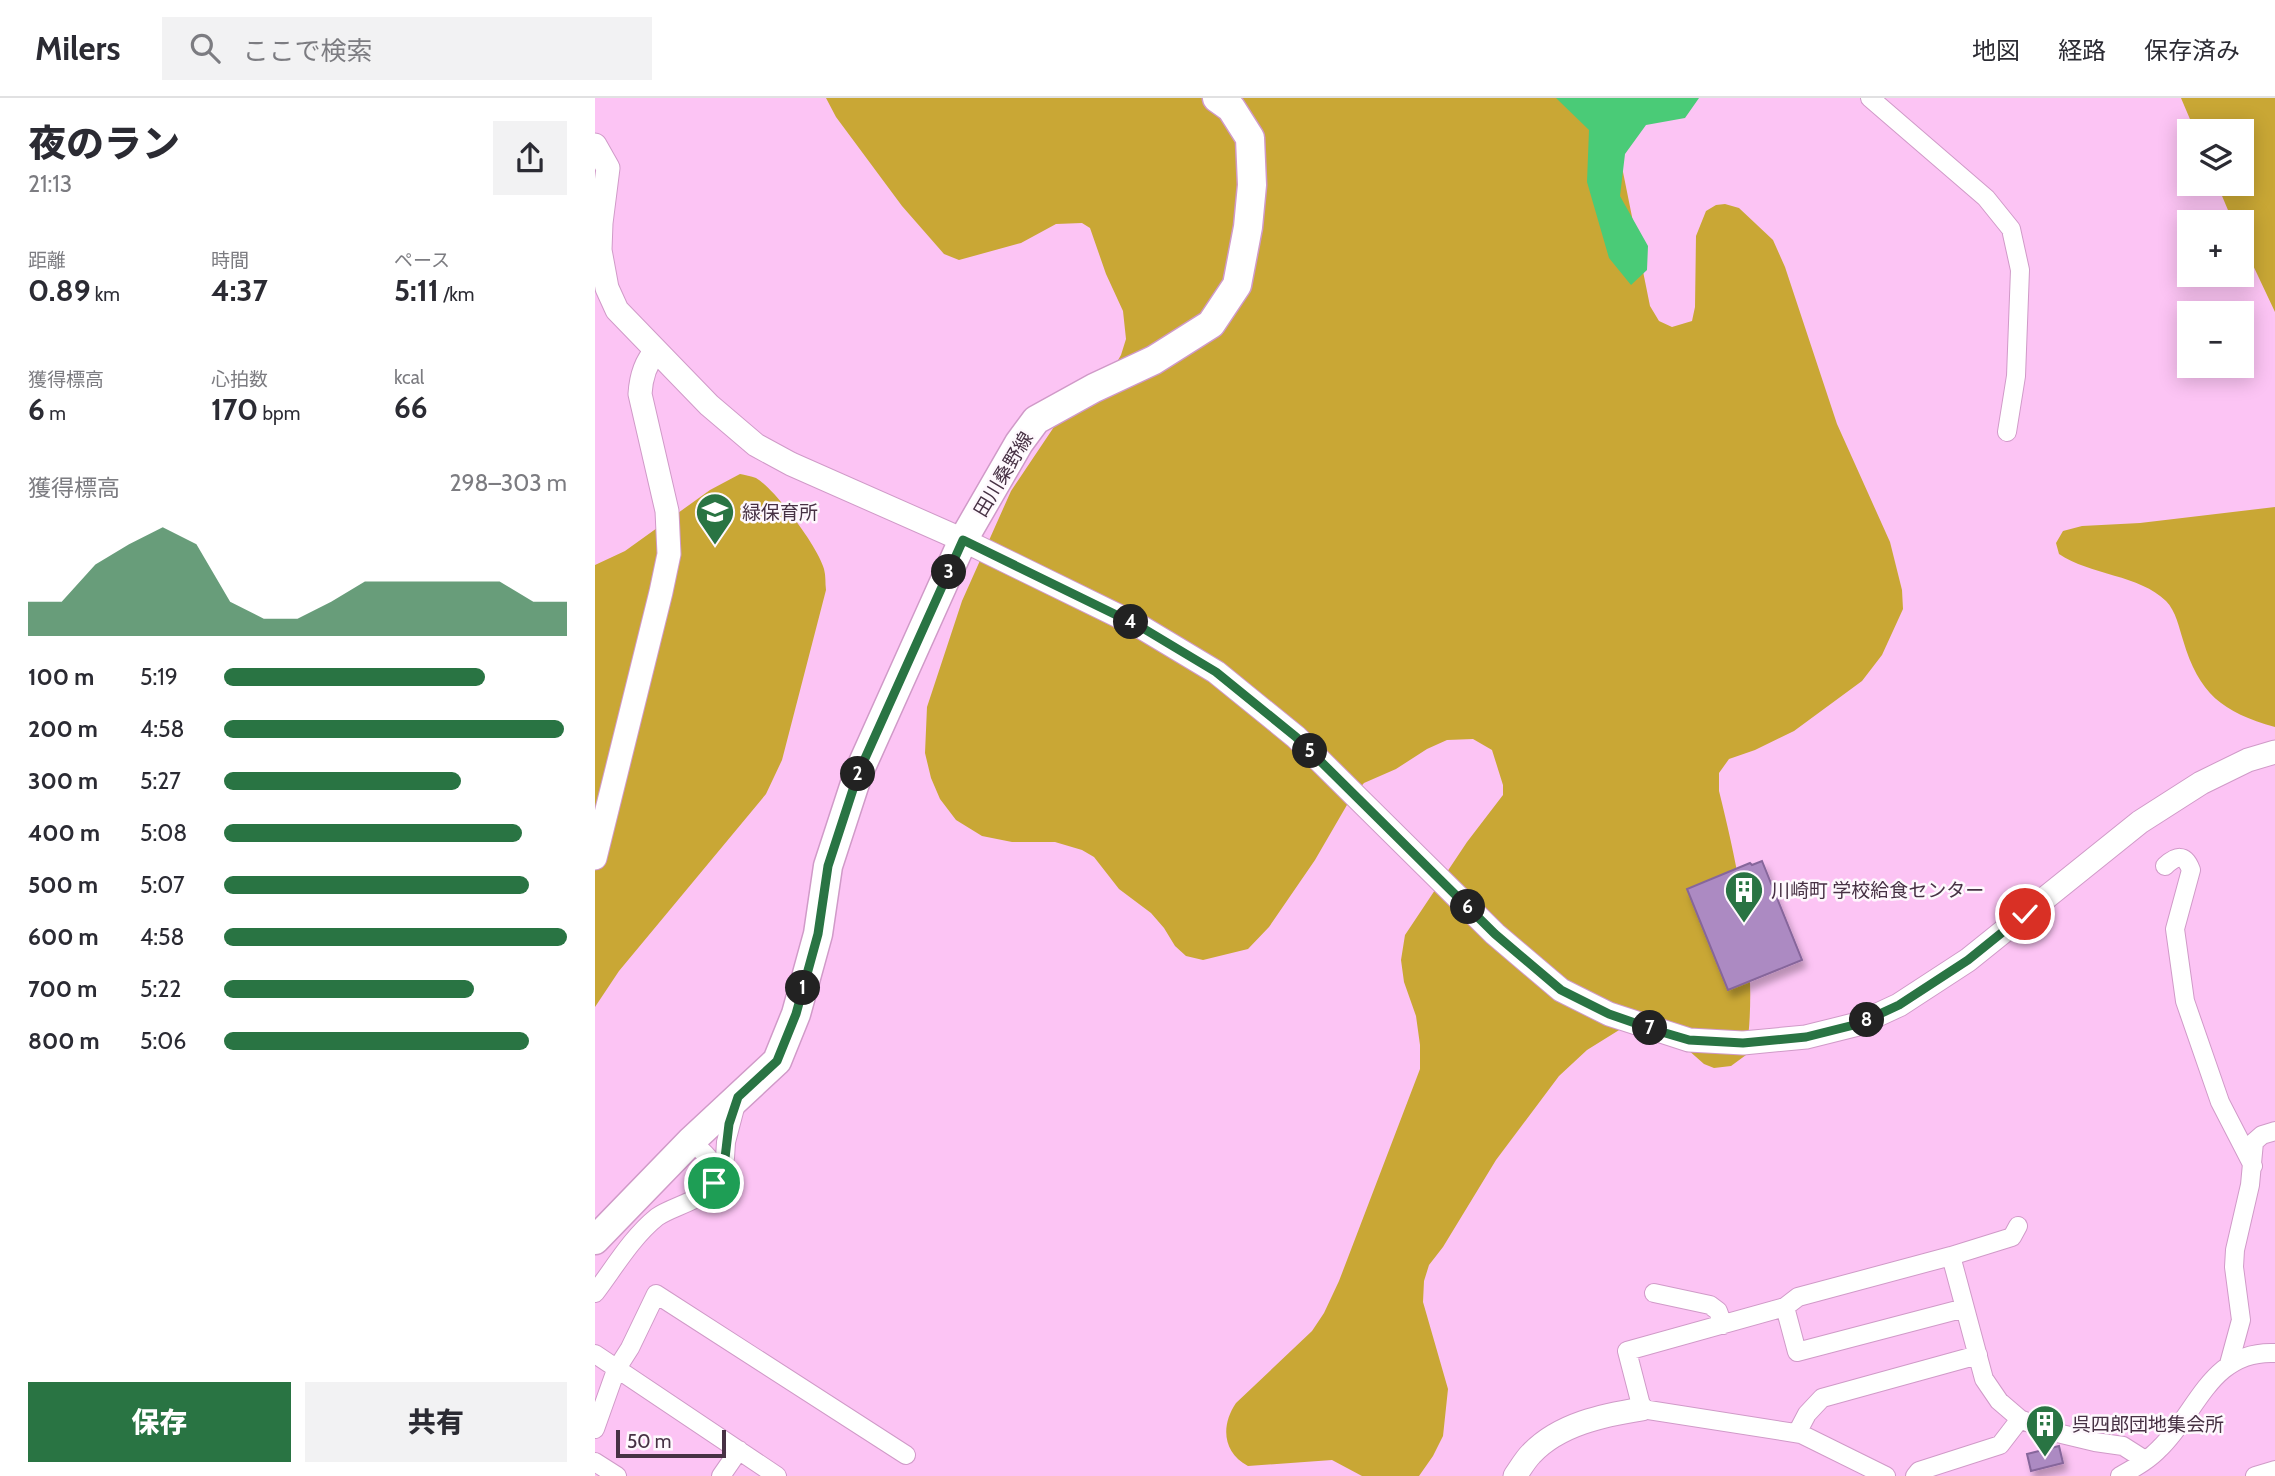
<!DOCTYPE html>
<html lang="ja">
<meta charset="utf-8">
<style>
:root{--surface:#fff;--page:#f2f2f3;--text:#2b2b33;--muted:#7c7c81;--line:#e1e1e2;--accent:#297443}
body{margin:0;font-family:Cabin,"Noto Sans JP",sans-serif;background:var(--page);color:var(--text);height:100vh;display:flex;flex-direction:column;font-size:26px;white-space:nowrap}
*{box-sizing:border-box;margin:0}
p{font-size:23px;color:var(--muted)}
.icon{flex:none;width:38px;height:38px;fill:none;stroke:currentColor;stroke-width:2;stroke-linecap:round;stroke-linejoin:round}
.map{position:relative;flex:1;overflow:hidden}
.panel{display:flex;flex-direction:column;background:var(--surface);width:595px}
.panel>*{flex:none}
.controls{position:absolute;left:1582px;top:21px;display:grid;gap:14px}
.controls a{display:grid;place-items:center;width:77px;height:77px;border-radius:0px;background:var(--surface);box-shadow:0 4px 18px #0003;font-size:35px}
.scale{position:absolute;left:21px;bottom:18px;width:110px;box-sizing:border-box;padding-left:7px;border:4px solid #473144;border-top:0;font-size:19px;line-height:24px;white-space:nowrap;color:#473144;-webkit-text-stroke:5px #fef8fd;paint-order:stroke}
.pin{position:absolute;display:grid;place-items:center;width:60px;height:60px;color:#fff;margin:-30px;border:4px solid #fff;border-radius:50%;box-shadow:0 2px 7px #0007}
.km{position:absolute;width:35px;height:35px;margin:-18px;border-radius:50%;background:#222;color:#fff;font-size:19px;line-height:35px;text-align:center}
.round{display:grid;place-items:center;flex:none;width:74px;height:74px;border-radius:0px;background:var(--page)}
.overview{display:flex;align-items:center;justify-content:space-between;height:119px;padding:0 28px}
h1{font-size:38px;font-weight:800;line-height:52px}
.figures{display:grid;grid-template-columns:repeat(3,1fr);gap:10px;height:119px;padding:7px 28px}
.figures div{display:grid;align-content:center}
.figures b{font-size:30px;font-weight:800}
.figures small{font-size:19px;font-weight:400}
.figures p{font-size:19px}
.chart{height:196px;padding:14px 28px}
.chart p{display:flex;justify-content:space-between}
.chart svg{width:100%;height:126px;margin-top:7px;fill:var(--accent);opacity:.7}
.action{display:flex;gap:14px;margin-top:auto;padding:14px 28px}
.action a{flex:1;height:80px;border-radius:0px;background:var(--accent);color:#fff;font-size:28px;font-weight:800;line-height:80px;text-align:center}
.action a+a{background:var(--page);color:var(--text)}
ul{padding:0 28px;list-style:none;font-size:23px}
li{display:grid;grid-template-columns:112px 84px 1fr;align-items:center;height:52px}
li i{height:18px;border-radius:9px;background:var(--accent)}
header{display:flex;align-items:center;gap:42px;box-sizing:border-box;height:98px;padding:0 35px;background:var(--surface);border-bottom:2px solid var(--line)}
header strong{font-size:33px}
nav{display:flex;gap:38px;margin-inline-start:auto;font-size:24px}
.search{width:490px;height:63px;background:var(--page);display:flex;align-items:center;gap:18px;box-sizing:border-box;padding:0 24px;border-radius:0px;color:var(--muted);font-size:26px}
main{display:flex;flex:1;min-height:0}
.map>svg:first-child{display:block}
.forest{fill:#c9a735}
.water{fill:#4acb77}
.building{fill:#ac8ac2;stroke:#86669b;stroke-width:2;filter:url(#shadow)}
.lines{fill:none;stroke-linecap:round;stroke-linejoin:round}
.minor-casing{stroke:#d09ac8;stroke-width:20}
.tertiary-casing{stroke:#d09ac8;stroke-width:25}
.primary-casing{stroke:#d09ac8;stroke-width:31}
.minor{stroke:#fff;stroke-width:18}
.tertiary{stroke:#fff;stroke-width:23}
.primary{stroke:#fff;stroke-width:28}
.route-casing{stroke:#fff;stroke-width:14}
.route{stroke:#297443;stroke-width:9}
.labels{text-anchor:middle;stroke-width:5;stroke-linejoin:round;paint-order:stroke}
.street-label{font-size:19px;fill:#473144;stroke:#fef8fd}
.poi-label{font-size:19px;fill:#473144;stroke:#fef8fd;text-anchor:start}
</style>
<header>
<strong>Milers</strong>
<div class="search"><svg class="icon" aria-label="search" viewBox="0 0 24 24"><circle cx="10" cy="10" r="6"/><path d="M15 15l6 6"/></svg>ここで検索</div>
<nav><a>地図</a><a>経路</a><a>保存済み</a></nav>
</header>
<main>
<section class="panel">
<div class="overview"><div><h1>夜のラン</h1><p>21:13</p></div><a class="round"><svg class="icon" aria-label="share" viewBox="0 0 24 24"><path d="M12 15V3M7 8l5-5 5 5M5 13v7h14v-7"/></svg></a></div>
<div class="figures">
<div><p>距離</p><b>0.89<small> km</small></b></div>
<div><p>時間</p><b>4:37</b></div>
<div><p>ペース</p><b>5:11<small> /km</small></b></div>
</div>
<div class="figures">
<div><p>獲得標高</p><b>6<small> m</small></b></div>
<div><p>心拍数</p><b>170<small> bpm</small></b></div>
<div><p>kcal</p><b>66</b></div>
</div>
<div class="chart"><p><span>獲得標高</span>298–303 m</p>
<svg viewBox="0 0 160 44" preserveAspectRatio="none"><path d="M0 44V32L10 32L20 19L30 12L40 6L50 12L60 32L70 38L80 38L90 32L100 25L110 25L120 25L130 25L140 25L150 32L160 32V44z"/></svg>
</div>
<ul>
<li><b>100 m</b>5:19<i style="width:76%"></i></li>
<li><b>200 m</b>4:58<i style="width:99%"></i></li>
<li><b>300 m</b>5:27<i style="width:69%"></i></li>
<li><b>400 m</b>5:08<i style="width:87%"></i></li>
<li><b>500 m</b>5:07<i style="width:89%"></i></li>
<li><b>600 m</b>4:58<i style="width:100%"></i></li>
<li><b>700 m</b>5:22<i style="width:73%"></i></li>
<li><b>800 m</b>5:06<i style="width:89%"></i></li>
</ul>
<div class="action"><a>保存</a><a>共有</a></div>
</section>
<div class="map">
<svg width="1680" height="1378" viewBox="0 0 1680 1378">
<defs>
<filter id="shadow"><feDropShadow dx="4" dy="7" stdDeviation="3.5" flood-color="#0004"/></filter>
</defs>
<rect width="100%" height="100%" fill="#fcc4f4"/>
<path class="forest" d="M231,0H999L1028,74L1055,208L1064,223L1077,229L1097,223L1100,209L1101,138L1111,113L1121,107L1130,106L1144,110L1178,142L1190,169L1242,326L1295,444L1307,492L1308,511L1287,557L1267,583L1199,633L1160,652L1134,661L1124,675V693C1145,778 1164,869 1151,957L1136,968L1119,970L1109,966L1075,936L1029,929L992,952L964,978L901,1062L848,1149L834,1167L829,1183L828,1204L853,1291L848,1338L838,1358L824,1378H767L737,1362L653,1368C627,1354 626,1327 641,1305L717,1233L729,1215L744,1183L825,971V947L821,918L809,884L806,862L810,837L872,744L908,697V687L897,652L878,641L852,642L832,651L801,671L769,685L756,700L720,762L674,829L653,851L608,862L591,858L580,848L569,830L556,815L524,791L499,759L487,752L460,744H417L387,738L361,722L345,701L336,680L330,655L332,609L367,503L416,393L471,311L519,269L526,257L531,241L528,213L511,176L495,130L487,125L461,126L426,145L364,162L349,156L307,108L241,19Z
M1586,0H1680V214L1647,144V124H1638L1622,86H1647V33H1600Z
M145,376C150,377 156,378 161,380C180,391 223,449 229,471C231,478 230,485 231,492L187,662L171,696L24,873L0,909V467L30,453L115,392Z
M1680,409V629C1627,614 1604,596 1588,542C1584,530 1581,513 1571,503C1545,477 1495,477 1464,456L1461,445L1468,433L1487,428L1545,425Z"/>
<path class="water" d="M961,0H1104L1090,20L1051,27L1030,56L1025,98L1053,148L1052,172L1036,187L1014,160L992,84L994,32Z"/>
<path class="building" d="M1167,763L1207,862L1133,892L1092,791L1155,765L1157,767Z
M1464,1348L1468,1365L1436,1373L1432,1356Z"/>
<g class="lines">
<g class="minor-casing">
<path id="minor" d="M1275,0L1391,100L1416,131L1425,172L1421,278L1412,334
M1570,768C1581,758 1590,755 1596,772L1580,831L1590,903L1625,1004L1658,1068
M120,1072L130,1060L131,1044L141,1006
M1356,1158L1417,1139L1423,1128
M0,1195C19,1170 37,1139 62,1119C77,1108 114,1101 119,1083C124,1065 108,1054 96,1043
M1059,1195L1115,1207L1123,1213L1128,1227
M1190,1209L1202,1254L1370,1210
M0,1256L182,1378
M1634,1266L1646,1222L1639,1169L1640,1152L1655,1087L1659,1044L1667,1037L1680,1033
M0,1331L21,1272L35,1250L61,1196L311,1357
M1202,1335L1212,1316L1227,1300L1383,1257
M0,1364L22,1378
M126,1378L144,1352
M1291,1378L1206,1336L1047,1311L1032,1253L1190,1209L1203,1199L1356,1158L1389,1281L1404,1303L1425,1321L1454,1333L1500,1344L1528,1348L1550,1362
M1320,1378L1324,1373L1405,1347L1425,1321
M1525,1378C1539,1370 1554,1362 1565,1350C1603,1313 1616,1252 1680,1255
M1660,1378L1680,1372"/>
</g>
<g class="tertiary-casing">
<path id="tertiary" d="M0,47L13,70L6,125L5,152L12,190L22,212L114,307L161,347L196,366L368,442L546,529L621,574L701,639L900,836L966,892L1014,916L1094,942L1148,945L1211,939L1263,926L1304,907L1373,862L1545,724L1606,685L1653,662L1680,654
M0,760L66,494L74,456L72,413L45,296C46,279 50,265 61,253
M920,1378C925,1371 930,1362 936,1356C964,1326 1009,1317 1047,1311"/>
</g>
<g class="primary-casing">
<path id="primary" d="M0,1142L96,1043L182,963L201,916L223,836L233,768L263,676L368,442L424,345L441,322L499,290L559,262L616,226L642,187L653,129L657,87L655,40L636,10L622,0"/>
</g>
<use href="#minor" class="minor"/>
<use href="#tertiary" class="tertiary"/>
<use href="#primary" class="primary"/>
</g>
<g class="lines">
<g class="route-casing">
<path id="route" d="M119,1085L120,1072L130,1060L134,1026L143,999L182,963L201,916L223,836L233,768L263,676L368,442L546,529L621,574L701,639L900,836L966,892L1014,916L1060,932L1094,942L1148,945L1211,939L1263,926L1304,907L1373,862L1430,816"/>
</g>
<use href="#route" class="route"/>
</g>
<defs>
<g id="school-pin" transform="scale(2.0125)"><path d="M0 17L-7.5 6A9.5 9.5 0 1 1 7.5 6Z" fill="#297443" stroke="#fef8fd"/><path d="M0-5L7-2L0 1L-7-2ZM-4 1L0 2.5L4 1V4Q0 6-4 4Z" fill="#fff"/></g>
<g id="building-pin" transform="scale(2.0125)"><path d="M0 17L-7.5 6A9.5 9.5 0 1 1 7.5 6Z" fill="#297443" stroke="#fef8fd"/><path d="M-4-6H4V6H1V3H-1V6H-4ZM-2.5-4.3h1.7v1.8h-1.7ZM.8-4.3h1.7v1.8H.8ZM-2.5-1h1.7V.8h-1.7ZM.8-1h1.7V.8H.8Z" fill="#fff"/></g>
</defs>
<g fill-rule="evenodd">
<use href="#school-pin" x="120" y="414"/>
<use href="#building-pin" x="1149" y="792"/>
<use href="#building-pin" x="1450" y="1326"/>
</g>
<g class="labels">
<g class="street-label">
<text transform="translate(408 376) rotate(-59)" y="7">田川桑野線</text>
</g>
<g class="poi-label">
<text x="147" y="421">緑保育所</text>
<text x="1176" y="799">川崎町 学校給食センター</text>
<text x="1477" y="1333">呉四郎団地集会所</text>
</g>
</g>
</svg>
<div class="controls">
<a><svg class="icon" aria-label="layers" viewBox="0 0 24 24"><path d="M12 4l9 5-9 5-9-5zM3 14l9 5 9-5"/></svg></a>
<a>+</a>
<a>−</a>
</div>
<div class="scale">50 m</div>
<div class="pin" style="left:119px;top:1085px;background:#1e9e55"><svg class="icon" aria-label="arrive" viewBox="0 0 24 24"><path d="M6 21V4h12l-3 4 3 4H6"/></svg></div>
<div class="pin" style="left:1430px;top:816px;background:#d93025"><svg class="icon" aria-label="check" viewBox="0 0 24 24"><path d="M5 12l5 5 9-10"/></svg></div>
<b class="km" style="left:208px;top:890px">1</b>
<b class="km" style="left:263px;top:676px">2</b>
<b class="km" style="left:354px;top:474px">3</b>
<b class="km" style="left:536px;top:524px">4</b>
<b class="km" style="left:715px;top:653px">5</b>
<b class="km" style="left:873px;top:809px">6</b>
<b class="km" style="left:1055px;top:930px">7</b>
<b class="km" style="left:1272px;top:922px">8</b>
</div>
</main>
